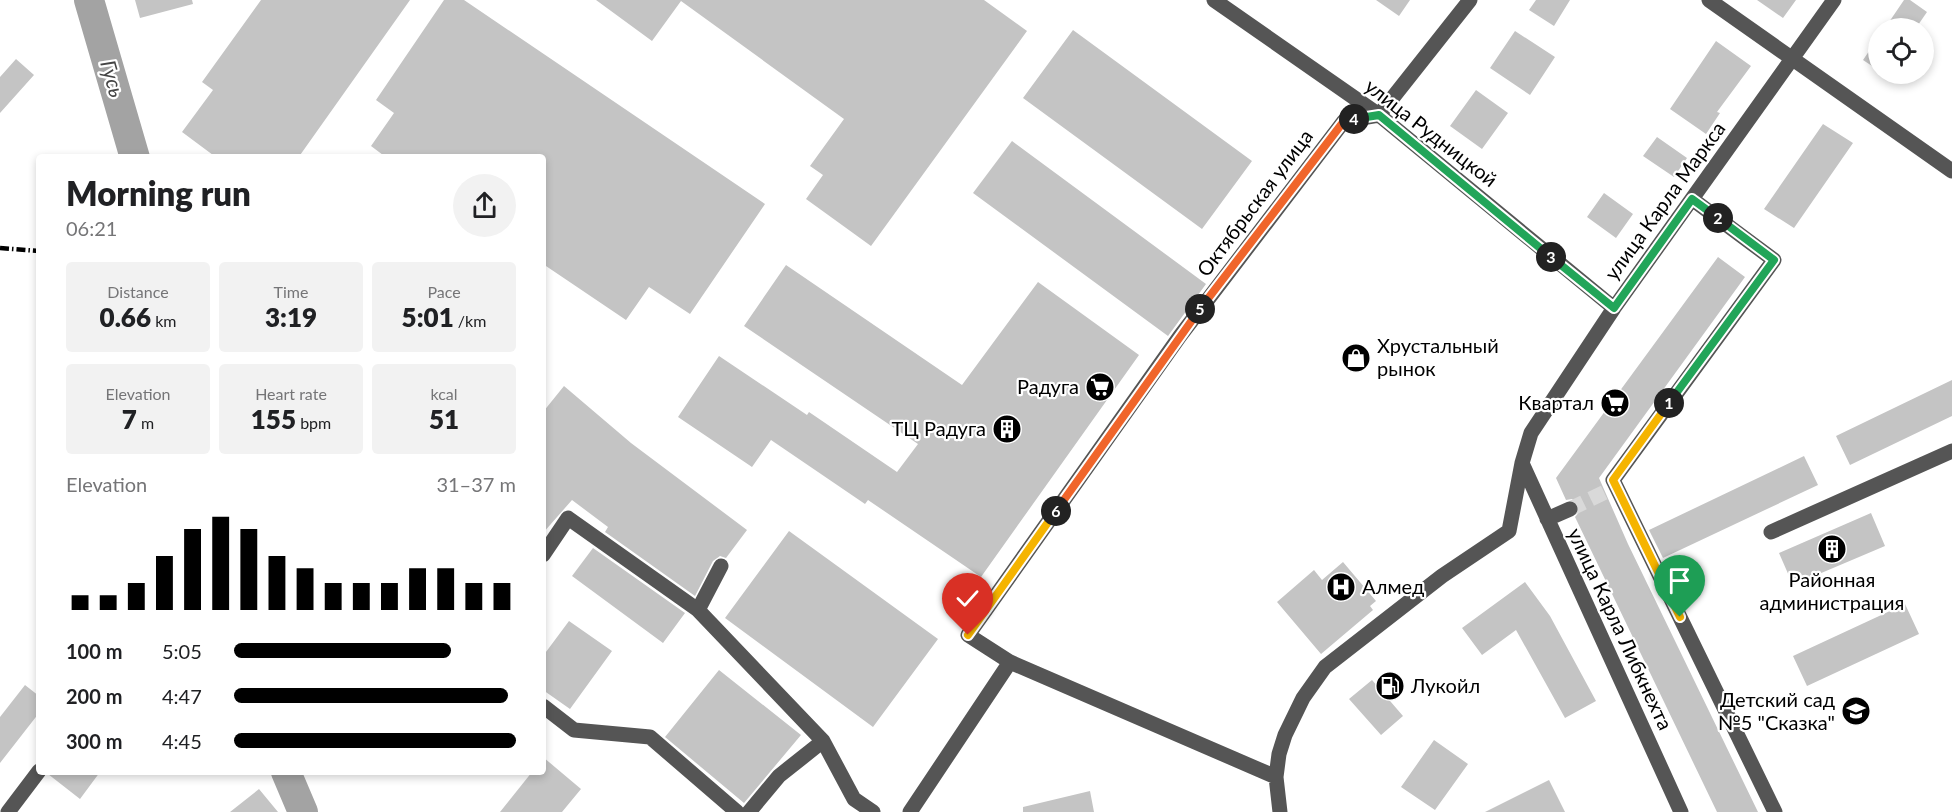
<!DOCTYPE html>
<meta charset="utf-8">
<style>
:root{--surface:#fff;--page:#f2f2f2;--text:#202124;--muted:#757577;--accent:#000}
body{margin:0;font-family:Lato,sans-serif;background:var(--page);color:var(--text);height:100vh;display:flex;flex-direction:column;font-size:22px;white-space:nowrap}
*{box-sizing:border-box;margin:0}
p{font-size:20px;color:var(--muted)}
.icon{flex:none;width:33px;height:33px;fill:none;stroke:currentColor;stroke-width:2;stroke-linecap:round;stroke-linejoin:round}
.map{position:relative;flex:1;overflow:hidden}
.details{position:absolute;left:36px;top:154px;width:510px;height:621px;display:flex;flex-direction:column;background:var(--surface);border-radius:6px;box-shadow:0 3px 9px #0003}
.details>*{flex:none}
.tools{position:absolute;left:1868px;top:18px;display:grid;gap:12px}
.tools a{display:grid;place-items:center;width:66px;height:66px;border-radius:50%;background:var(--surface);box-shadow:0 3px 9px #0003;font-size:30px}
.pin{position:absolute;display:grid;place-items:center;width:51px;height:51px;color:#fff;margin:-62px -26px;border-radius:50% 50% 50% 0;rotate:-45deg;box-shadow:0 0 6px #0007}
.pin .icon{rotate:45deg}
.km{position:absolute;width:30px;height:30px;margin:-15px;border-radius:50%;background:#222;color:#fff;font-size:16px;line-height:30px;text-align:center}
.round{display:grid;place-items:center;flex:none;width:63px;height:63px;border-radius:32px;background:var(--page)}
.summary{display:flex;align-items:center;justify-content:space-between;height:102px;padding:0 30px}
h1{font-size:33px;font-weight:800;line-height:45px}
.figures{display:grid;grid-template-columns:repeat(3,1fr);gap:9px;height:102px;padding:6px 30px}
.figures div{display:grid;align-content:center;border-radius:6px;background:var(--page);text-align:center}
.figures b{font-size:26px;font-weight:800}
.figures small{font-size:16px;font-weight:400}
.figures p{font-size:16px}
.chart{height:168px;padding:12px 30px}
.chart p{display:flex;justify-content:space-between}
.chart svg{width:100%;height:108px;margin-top:6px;stroke:var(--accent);stroke-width:6}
ul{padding:0 30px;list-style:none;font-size:20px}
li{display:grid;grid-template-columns:96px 72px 1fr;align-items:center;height:45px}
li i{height:15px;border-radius:8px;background:var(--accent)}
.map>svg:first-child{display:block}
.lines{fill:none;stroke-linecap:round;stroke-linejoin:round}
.river{stroke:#a3a3a3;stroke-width:30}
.building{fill:#c4c4c4}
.minor-tunnel{stroke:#d9d9d9;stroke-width:15;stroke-dasharray:15 8;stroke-linecap:butt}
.minor{stroke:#555;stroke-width:15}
.rail{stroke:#000;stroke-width:4.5;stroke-dasharray:9 3 1.5 3;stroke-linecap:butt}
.split-1-casing{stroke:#fff;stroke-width:12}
.split-2-casing{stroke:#fff;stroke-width:12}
.split-3-casing{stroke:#fff;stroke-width:12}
.split-4-casing{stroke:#fff;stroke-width:12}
.split-5-casing{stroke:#fff;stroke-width:12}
.split-6-casing{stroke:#fff;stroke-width:12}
.split-7-casing{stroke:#fff;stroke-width:12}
.split-1{stroke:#f5b400;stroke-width:8}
.split-2{stroke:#22a559;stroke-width:8}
.split-3{stroke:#22a559;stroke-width:8}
.split-4{stroke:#22a559;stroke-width:8}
.split-5{stroke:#f0652b;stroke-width:8}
.split-6{stroke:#f0652b;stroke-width:8}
.split-7{stroke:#f5b400;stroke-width:8}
.labels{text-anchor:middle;stroke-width:4.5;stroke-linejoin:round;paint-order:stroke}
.street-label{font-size:20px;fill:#000;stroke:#fff}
.poi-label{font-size:20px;fill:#000;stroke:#fff;text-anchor:end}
.water-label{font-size:21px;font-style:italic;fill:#444;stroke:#fff}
</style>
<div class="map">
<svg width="1952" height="812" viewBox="0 0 1952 812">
<rect width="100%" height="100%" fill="#fff"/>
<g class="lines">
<path class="river" d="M89,0L135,158
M286,772L303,812"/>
</g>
<path class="building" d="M135,0H192L193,4L140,18Z
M261,0H410L298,158H217L182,132L213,90L202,82Z
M444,0H464L765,204L690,314L649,287L626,320L543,264V158H387L371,146L394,113L376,100Z
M596,0H984L1027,31L871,246L806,199L823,175L810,166L844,119L681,1L652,41Z
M1376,0H1410L1399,16Z
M1536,0H1570L1554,26L1529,10Z
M1757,0H1796L1783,18Z
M1904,0H1910L1927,12L1916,28H1885Z
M1073,30L1252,161L1202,229L1023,98Z
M1515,31L1555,57L1530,95L1490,68Z
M1878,38V70L1863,60Z
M1716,41L1751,66L1717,112L1720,113L1706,134L1670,109Z
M16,59L34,75L0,113V77Z
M1476,90L1508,113L1482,149L1450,126Z
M1823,124L1853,143L1794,228L1764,209Z
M1657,137L1687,158L1674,177L1643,156Z
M1012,141L1206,284L1168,336L973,193Z
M1604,193L1633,214L1616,238L1587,217Z
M1718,257L1745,277L1599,478L1628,544L1758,812H1717L1575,517L1580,511L1579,505L1572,499L1566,500L1556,478Z
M786,265L962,385L1038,282L1139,355L981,577L868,500L865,504L771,440L752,467L678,417L719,356L807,415L809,412L897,472L918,444L744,326Z
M1952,380V416L1850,465L1836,436Z
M564,386L631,443L747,530L726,558L720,556L713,561L695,596L605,532L608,527L572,500L543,533V412Z
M1804,456L1818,485L1663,558L1649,530Z
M1871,513L1885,546L1793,585L1779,553Z
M789,531L938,639L873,727L725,618Z
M593,548L685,613L663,643L572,576Z
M1343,562L1376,601L1370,606L1373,610L1321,654L1277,602L1314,570L1322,580Z
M1525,582L1550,616L1596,701L1565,718L1516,630L1482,655L1462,628Z
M1905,604L1919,634L1807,686L1793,656Z
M569,621L612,651L570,709L543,690V656Z
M719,670L801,735L744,803L665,737Z
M1372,680L1403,716L1381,735L1349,699Z
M25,685L39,696V713L0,763V717Z
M1434,740L1468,764L1435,810L1401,787Z
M543,757L581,789L562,812H500L532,772H543Z
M49,772H100L80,799L48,774Z
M1549,780L1565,812H1485Z
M259,789L278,812H230Z
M1090,791L1094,812H1023V807Z"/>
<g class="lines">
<path class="minor-tunnel" d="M1570,509L1605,492"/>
<path class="minor" d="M1214,0L1379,115L1614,308
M1709,0L1952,171
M1692,199L1774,260L1613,480L1775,812
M1522,463L1681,812
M1547,519L1570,509
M1771,532L1952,451
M543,555L568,518L698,610L721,566
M698,610L823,741L854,799L873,812
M543,706L574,730L650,737L737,812
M1276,777L1010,662L968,635L1180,336L1344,121L1379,115L1470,0
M8,812L39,771
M749,812L779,776L823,741
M910,812L1010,662
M1280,812L1276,777L1279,754L1285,735L1303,698L1325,667L1442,576L1509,531L1522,463L1531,433L1614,308L1834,0"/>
<path class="rail" d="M0,248L39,251"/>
</g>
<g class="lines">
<g class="split-1-casing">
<path id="split-1" d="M1669,403L1613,480L1680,617"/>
</g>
<g class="split-2-casing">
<path id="split-2" d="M1669,403L1774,260L1718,218"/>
</g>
<g class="split-3-casing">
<path id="split-3" d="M1551,257L1614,308L1692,199L1718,218"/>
</g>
<g class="split-4-casing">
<path id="split-4" d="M1354,119L1379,115L1551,257"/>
</g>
<g class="split-5-casing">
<path id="split-5" d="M1200,309L1344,121L1354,119"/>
</g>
<g class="split-6-casing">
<path id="split-6" d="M1056,511L1200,309"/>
</g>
<g class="split-7-casing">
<path id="split-7" d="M968,635L1056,511"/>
</g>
<use href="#split-1" class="split-1"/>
<use href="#split-2" class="split-2"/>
<use href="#split-3" class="split-3"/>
<use href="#split-4" class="split-4"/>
<use href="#split-5" class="split-5"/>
<use href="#split-6" class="split-6"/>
<use href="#split-7" class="split-7"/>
</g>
<defs>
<g id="shop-disc" transform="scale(1.5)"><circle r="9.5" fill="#000" stroke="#fff"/><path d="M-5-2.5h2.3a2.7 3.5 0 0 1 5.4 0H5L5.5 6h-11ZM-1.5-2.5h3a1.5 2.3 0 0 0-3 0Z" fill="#fff"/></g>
<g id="supermarket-disc" transform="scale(1.5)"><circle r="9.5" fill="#000" stroke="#fff"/><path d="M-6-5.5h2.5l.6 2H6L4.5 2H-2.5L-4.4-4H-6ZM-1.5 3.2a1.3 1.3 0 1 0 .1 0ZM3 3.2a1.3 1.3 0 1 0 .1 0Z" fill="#fff"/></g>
<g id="building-disc" transform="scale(1.5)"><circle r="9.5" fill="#000" stroke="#fff"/><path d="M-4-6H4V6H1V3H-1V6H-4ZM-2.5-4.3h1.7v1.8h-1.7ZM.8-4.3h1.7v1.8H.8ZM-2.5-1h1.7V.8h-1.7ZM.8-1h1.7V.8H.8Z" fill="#fff"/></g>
<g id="hospital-disc" transform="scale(1.5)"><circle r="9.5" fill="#000" stroke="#fff"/><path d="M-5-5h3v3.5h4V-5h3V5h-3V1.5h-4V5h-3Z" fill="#fff"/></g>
<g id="fuel-disc" transform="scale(1.5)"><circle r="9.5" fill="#000" stroke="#fff"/><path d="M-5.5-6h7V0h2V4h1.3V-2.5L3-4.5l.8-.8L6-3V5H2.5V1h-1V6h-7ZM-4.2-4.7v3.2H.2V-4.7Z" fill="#fff"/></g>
<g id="school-disc" transform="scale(1.5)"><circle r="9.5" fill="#000" stroke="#fff"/><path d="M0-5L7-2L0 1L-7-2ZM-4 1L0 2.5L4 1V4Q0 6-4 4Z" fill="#fff"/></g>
</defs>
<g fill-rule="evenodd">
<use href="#shop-disc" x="1356" y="358"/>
<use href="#supermarket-disc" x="1100" y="387"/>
<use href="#supermarket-disc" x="1615" y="403"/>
<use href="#building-disc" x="1007" y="429"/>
<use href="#building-disc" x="1832" y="549"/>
<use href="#hospital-disc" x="1341" y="587"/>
<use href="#fuel-disc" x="1390" y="686"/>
<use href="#school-disc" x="1856" y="711"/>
</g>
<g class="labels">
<g class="street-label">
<text transform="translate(1431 133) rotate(38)" y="7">улица Рудницкой</text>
<text transform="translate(1665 201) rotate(-54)" y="7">улица Карла Маркса</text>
<text transform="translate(1255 203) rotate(-53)" y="7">Октябрьская улица</text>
<text transform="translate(1620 629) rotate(65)" y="7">улица Карла Либкнехта</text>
</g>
<g class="poi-label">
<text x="1377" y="353" text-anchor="start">Хрустальный<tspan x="1377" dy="23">рынок</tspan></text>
<text x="1079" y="394">Радуга</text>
<text x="1594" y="410">Квартал</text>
<text x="986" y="436">ТЦ Радуга</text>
<text x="1832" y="587" text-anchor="middle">Районная<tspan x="1832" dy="23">администрация</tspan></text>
<text x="1362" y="594" text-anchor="start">Алмед</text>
<text x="1411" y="693" text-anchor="start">Лукойл</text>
<text x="1835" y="707">Детский сад<tspan x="1835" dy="23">№5 "Сказка"</tspan></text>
</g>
<g class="water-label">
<text transform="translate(112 79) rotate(74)" y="7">Гусь</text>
</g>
</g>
</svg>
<div class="tools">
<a><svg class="icon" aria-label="locate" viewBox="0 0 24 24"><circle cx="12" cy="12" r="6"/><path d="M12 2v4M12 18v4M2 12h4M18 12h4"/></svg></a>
</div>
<div class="pin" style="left:1680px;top:617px;background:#1e9e55"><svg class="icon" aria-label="arrive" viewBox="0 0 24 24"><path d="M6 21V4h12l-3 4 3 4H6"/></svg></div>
<div class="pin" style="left:968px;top:635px;background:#d93025"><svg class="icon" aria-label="check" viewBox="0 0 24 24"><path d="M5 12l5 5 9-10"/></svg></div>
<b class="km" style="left:1669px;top:403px">1</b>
<b class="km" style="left:1718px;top:218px">2</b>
<b class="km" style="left:1551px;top:257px">3</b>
<b class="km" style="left:1354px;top:119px">4</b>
<b class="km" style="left:1200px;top:309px">5</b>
<b class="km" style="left:1056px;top:511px">6</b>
<section class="details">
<div class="summary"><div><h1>Morning run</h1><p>06:21</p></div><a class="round"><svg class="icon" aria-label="share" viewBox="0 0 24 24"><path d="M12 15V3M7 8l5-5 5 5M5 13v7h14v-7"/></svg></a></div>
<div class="figures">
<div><p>Distance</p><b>0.66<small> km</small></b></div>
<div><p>Time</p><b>3:19</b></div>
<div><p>Pace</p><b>5:01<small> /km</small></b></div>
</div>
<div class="figures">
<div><p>Elevation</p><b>7<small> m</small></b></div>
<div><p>Heart rate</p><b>155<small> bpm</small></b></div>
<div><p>kcal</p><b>51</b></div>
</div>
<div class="chart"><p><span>Elevation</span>31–37 m</p>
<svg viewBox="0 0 160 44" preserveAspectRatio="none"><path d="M5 44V38M15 44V38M25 44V33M35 44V22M45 44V11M55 44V6M65 44V11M75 44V22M85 44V27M95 44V33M105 44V33M115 44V33M125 44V27M135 44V27M145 44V33M155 44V33"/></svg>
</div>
<ul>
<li><b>100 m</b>5:05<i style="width:77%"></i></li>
<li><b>200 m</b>4:47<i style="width:97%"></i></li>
<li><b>300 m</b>4:45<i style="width:100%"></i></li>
</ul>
</section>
</div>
